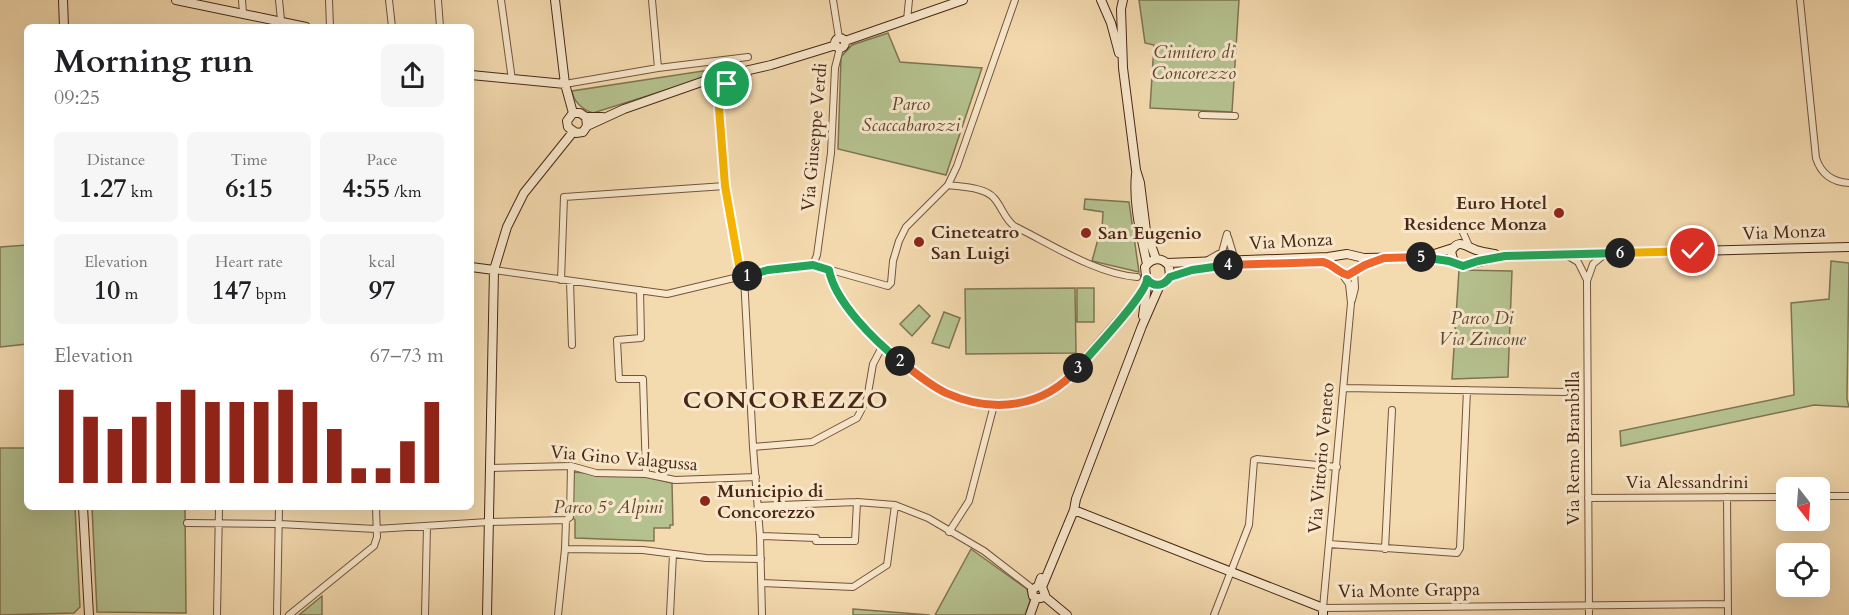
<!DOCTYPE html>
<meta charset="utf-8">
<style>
:root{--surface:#fff;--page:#f6f6f6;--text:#202124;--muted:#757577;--accent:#8f2418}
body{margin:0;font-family:Cardo,serif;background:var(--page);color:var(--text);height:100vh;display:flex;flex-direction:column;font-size:22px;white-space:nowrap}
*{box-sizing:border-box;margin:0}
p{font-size:20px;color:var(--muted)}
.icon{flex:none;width:33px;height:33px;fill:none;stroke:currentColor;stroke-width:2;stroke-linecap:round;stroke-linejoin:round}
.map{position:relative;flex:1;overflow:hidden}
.drawer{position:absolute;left:24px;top:24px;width:450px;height:486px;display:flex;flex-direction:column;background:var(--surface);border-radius:9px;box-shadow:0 6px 24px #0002}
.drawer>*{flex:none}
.needle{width:39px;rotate:163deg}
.tools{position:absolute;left:1776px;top:477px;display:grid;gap:12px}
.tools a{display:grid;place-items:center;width:54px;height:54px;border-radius:9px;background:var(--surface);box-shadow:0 6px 24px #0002;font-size:30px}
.pin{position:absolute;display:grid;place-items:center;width:51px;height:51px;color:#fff;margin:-26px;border:3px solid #fff;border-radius:50%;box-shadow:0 2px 6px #0007}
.km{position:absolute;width:30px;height:30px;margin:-15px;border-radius:50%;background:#222;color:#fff;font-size:16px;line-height:30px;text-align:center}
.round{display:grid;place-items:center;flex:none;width:63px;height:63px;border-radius:9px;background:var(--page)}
.summary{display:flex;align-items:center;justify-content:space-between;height:102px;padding:0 30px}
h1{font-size:33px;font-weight:700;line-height:45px}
.metrics{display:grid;grid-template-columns:repeat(3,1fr);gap:9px;height:102px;padding:6px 30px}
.metrics div{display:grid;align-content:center;border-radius:9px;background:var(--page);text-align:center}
.metrics b{font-size:26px;font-weight:700}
.metrics small{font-size:16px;font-weight:400}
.metrics p{font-size:16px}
.chart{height:168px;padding:12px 30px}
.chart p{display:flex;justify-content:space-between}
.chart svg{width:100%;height:108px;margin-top:6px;stroke:var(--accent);stroke-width:6}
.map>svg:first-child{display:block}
.green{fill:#b5c18f;stroke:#7f7452;stroke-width:1.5}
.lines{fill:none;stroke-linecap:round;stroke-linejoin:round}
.street-casing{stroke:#74543c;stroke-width:8}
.secondary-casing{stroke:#492715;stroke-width:10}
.street{stroke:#f8e7cb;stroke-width:6}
.secondary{stroke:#f8e7cb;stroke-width:8}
.split-1-casing{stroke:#fff;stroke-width:12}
.split-2-casing{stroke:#fff;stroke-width:12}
.split-3-casing{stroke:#fff;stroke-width:12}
.split-4-casing{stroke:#fff;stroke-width:12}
.split-5-casing{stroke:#fff;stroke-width:12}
.split-6-casing{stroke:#fff;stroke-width:12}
.split-7-casing{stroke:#fff;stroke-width:12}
.split-1{stroke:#f5b400;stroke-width:8}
.split-2{stroke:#22a559;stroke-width:8}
.split-3{stroke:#f0652b;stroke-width:8}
.split-4{stroke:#22a559;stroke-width:8}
.split-5{stroke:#f0652b;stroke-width:8}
.split-6{stroke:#22a559;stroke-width:8}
.split-7{stroke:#f5b400;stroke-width:8}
.poi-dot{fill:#8f2418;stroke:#f8e7cb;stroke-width:2}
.labels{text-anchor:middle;stroke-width:6;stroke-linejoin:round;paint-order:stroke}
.park-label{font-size:18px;font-style:italic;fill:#5f462d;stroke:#f8e7cb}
.street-label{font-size:18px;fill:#492715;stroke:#f8e7cb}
.poi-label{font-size:18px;font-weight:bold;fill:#492715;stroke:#f8e7cb;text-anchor:start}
.district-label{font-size:24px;font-weight:bold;letter-spacing:1.5px;fill:#492715;stroke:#f8e7cb}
</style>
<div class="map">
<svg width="1849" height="615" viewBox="0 0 1849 615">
<rect width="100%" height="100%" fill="#f4daaf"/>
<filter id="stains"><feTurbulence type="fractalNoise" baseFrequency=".00333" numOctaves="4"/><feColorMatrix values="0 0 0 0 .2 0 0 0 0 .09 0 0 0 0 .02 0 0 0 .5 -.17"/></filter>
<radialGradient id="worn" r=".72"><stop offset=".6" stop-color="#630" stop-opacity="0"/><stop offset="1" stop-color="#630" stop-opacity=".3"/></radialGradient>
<path class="green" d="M1139,0H1239L1232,112L1150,108L1154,45L1145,43Z
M888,33L900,62L982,68L946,175L838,149L841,57L852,45Z
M729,67L730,70L593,113C582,109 574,103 572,91Z
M1085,199L1129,202L1139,272L1092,261L1100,232L1102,229L1103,212L1084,209Z
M27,245V344L0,347V247Z
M1831,261L1849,263L1847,399L1849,407L1814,405L1621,446L1620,431L1794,395L1791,303L1829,299Z
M1459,270L1512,271L1508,377L1452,379Z
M1075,288L1076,353L966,354L965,289Z
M1077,288H1094V322H1077Z
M919,305L930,316L912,336L900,324Z
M944,312L960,318L949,348L932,343Z
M0,448H27V507H75L80,607L74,613L0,615Z
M572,472L647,477L672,483L673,525H670V528H654V541L575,538V520L571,516Z
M92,507H185L186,613L97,612Z
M971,549L1027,589L1030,601L1025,615H935Z
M322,596V615H299Z
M853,609L930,615H853Z"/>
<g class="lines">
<g class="street-casing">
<path id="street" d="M242,0L243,13
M279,0L281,20
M329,0L330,27
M389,0L392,27
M438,0L440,27
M501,0L512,80
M652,0L658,68
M833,0L839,38
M1800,0L1816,158C1821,174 1832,182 1849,183
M907,20L909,0
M714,78L719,108L725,186L739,271L744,277L753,447L760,536L762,615
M565,84L658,68L748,57
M720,99C722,83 735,79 748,73
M1202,115L1235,116
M948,185C961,187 985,187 994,198C1002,207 1004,218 1014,226C1051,244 1096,274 1137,277
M1461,228L1469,246
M1228,237L1235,260
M1568,256L1578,262L1587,280
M1208,260L1222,252L1227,234
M813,265L817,255L831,153L835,68L840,48
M494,270L667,294L768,270L813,265L888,286L891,283L893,261L899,241L906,227L948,185L957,166L1015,0
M829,270C832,283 839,292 846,303C875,347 936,402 992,405C1018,407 1040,398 1061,385L1146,287
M1342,274L1349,284L1351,303L1323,608L1728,604
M561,280L564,197L725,186
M570,281L572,345
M640,290L641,338L617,340L619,379H643L646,474
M1352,300L1355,288L1354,271
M1344,388L1565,392
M753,447L812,442L857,418L867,399L873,364L882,347
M489,468L571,466L596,473L646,474L675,480L756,477
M1820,496H1849
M1727,497L1728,615
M1588,498L1786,497
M758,506L857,502L895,505L928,518L984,551L1033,589
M187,523L279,524L376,529L488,522L566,520
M949,532L969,501L994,405
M760,536L816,538V541H855L857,502
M1329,544L1457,553L1460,548L1467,390
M565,549L643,550L706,558L761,559
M1385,549L1392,410
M762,583L853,587L887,565L895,505
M217,615L219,507
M277,615L279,507
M289,615L374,546L377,537L376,507
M425,615L427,526
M558,615L565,549L566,520L570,517L571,466
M670,615L673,554
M1214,615L1249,525L1254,460L1257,459L1337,467
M1589,615L1587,281L1593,264L1605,254"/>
</g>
<g class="secondary-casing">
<path id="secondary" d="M63,0L64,27
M176,0L306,27
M555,0L565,84L573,113
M1101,0L1111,23L1119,53
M1123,0L1121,9L1123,68L1136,170L1140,183L1146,231L1156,259
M835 43a5 5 0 1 1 10 0a5 5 0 1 1-10 0Z
M845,41L963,0
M471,75L565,84
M586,117L587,126L583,132L576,133L568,127L567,121L573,113H580L586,117H602
M587,126L624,109L710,79L771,65L836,45
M1136,174C1133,204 1141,235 1147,264
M1428,256L1453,248
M1318,262C1333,262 1335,272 1347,275L1365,265L1378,260
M1454,262L1451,252C1458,238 1465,246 1476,250C1482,252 1489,253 1495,254
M1167,263L1328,257L1347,254L1364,258L1422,257L1449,261L1461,266L1505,256L1849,247
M471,267L494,270
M1170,277L1192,270L1230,265
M1143,316L1147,286L1145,267C1152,257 1162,257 1169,266L1170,277L1165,283L1156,285L1147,279
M83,507L89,615
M1074,510L1323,608V615
M1044,596L1067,615
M1036,598H1041L1045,595L1042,587L1074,510L1076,499L1142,326L1160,285
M1036,598L1033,596L1032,590L1038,586L1041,578
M487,615L494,270L507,227L524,193L573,132
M1030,615L1036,598"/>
</g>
<use href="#street" class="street"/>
<use href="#secondary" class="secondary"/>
</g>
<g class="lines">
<g class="split-1-casing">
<path id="split-1" d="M727,84L722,90L719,108L725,186L740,271L744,277L747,276"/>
</g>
<g class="split-2-casing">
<path id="split-2" d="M747,276L768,270L813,265L829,270C835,302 875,341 900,361"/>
</g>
<g class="split-3-casing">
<path id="split-3" d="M900,361C914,372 929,385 946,393C993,414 1044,408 1078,368"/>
</g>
<g class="split-4-casing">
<path id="split-4" d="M1078,368C1091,353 1147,294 1147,279C1154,288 1164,286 1170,277L1192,270L1228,265"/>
</g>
<g class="split-5-casing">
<path id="split-5" d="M1228,265L1323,262C1333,264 1338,273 1348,275L1365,265L1384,258L1421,257"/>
</g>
<g class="split-6-casing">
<path id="split-6" d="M1421,257L1449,261L1463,266L1478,261L1505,256L1620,253"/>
</g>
<g class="split-7-casing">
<path id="split-7" d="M1620,253L1693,251"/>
</g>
<use href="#split-1" class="split-1"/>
<use href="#split-2" class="split-2"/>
<use href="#split-3" class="split-3"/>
<use href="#split-4" class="split-4"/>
<use href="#split-5" class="split-5"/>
<use href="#split-6" class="split-6"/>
<use href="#split-7" class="split-7"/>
</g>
<g class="poi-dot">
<circle cx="1559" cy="213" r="6"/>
<circle cx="1086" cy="233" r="6"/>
<circle cx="919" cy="242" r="6"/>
<circle cx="705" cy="501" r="6"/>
</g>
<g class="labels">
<g class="park-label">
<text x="1194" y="58">Cimitero di<tspan x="1194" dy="21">Concorezzo</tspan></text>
<text x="911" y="110">Parco<tspan x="911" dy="21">Scaccabarozzi</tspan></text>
<text x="1482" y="324">Parco Di<tspan x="1482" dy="21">Via Zincone</tspan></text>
<text x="608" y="513">Parco 5° Alpini</text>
</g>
<g class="street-label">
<text transform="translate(814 137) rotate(-85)" y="6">Via Giuseppe Verdi</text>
<text transform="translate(1784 232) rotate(-2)" y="6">Via Monza</text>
<text transform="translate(1291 241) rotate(-3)" y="6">Via Monza</text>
<text transform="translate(1573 448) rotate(-90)" y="6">Via Remo Brambilla</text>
<text transform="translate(624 458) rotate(5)" y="6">Via Gino Valagussa</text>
<text transform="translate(1321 458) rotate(-85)" y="6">Via Vittorio Veneto</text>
<text x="1687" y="488">Via Alessandrini</text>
<text transform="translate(1409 590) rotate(-1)" y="6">Via Monte Grappa</text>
</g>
<g class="poi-label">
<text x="1547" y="209" text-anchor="end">Euro Hotel<tspan x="1547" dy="21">Residence Monza</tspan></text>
<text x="931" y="238">Cineteatro<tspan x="931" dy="21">San Luigi</tspan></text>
<text x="1098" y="239">San Eugenio</text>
<text x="717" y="497">Municipio di<tspan x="717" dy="21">Concorezzo</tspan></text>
</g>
<g class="district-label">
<text x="786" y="408">CONCOREZZO</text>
</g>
</g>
<rect width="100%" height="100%" filter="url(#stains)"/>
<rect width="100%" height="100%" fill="url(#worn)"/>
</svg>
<div class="tools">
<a><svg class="needle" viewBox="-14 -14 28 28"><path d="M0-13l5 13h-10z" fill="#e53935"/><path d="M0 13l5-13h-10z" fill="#757577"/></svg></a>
<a><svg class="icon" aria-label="locate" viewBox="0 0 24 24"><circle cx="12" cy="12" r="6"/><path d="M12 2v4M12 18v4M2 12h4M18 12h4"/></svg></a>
</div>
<div class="pin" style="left:727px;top:84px;background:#1e9e55"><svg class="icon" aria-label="arrive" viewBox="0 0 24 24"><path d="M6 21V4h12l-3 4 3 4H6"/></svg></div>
<div class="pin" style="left:1693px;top:251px;background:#d93025"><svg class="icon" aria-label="check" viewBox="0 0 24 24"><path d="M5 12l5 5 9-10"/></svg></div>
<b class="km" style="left:747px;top:276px">1</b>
<b class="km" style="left:900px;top:361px">2</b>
<b class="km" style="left:1078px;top:368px">3</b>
<b class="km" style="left:1228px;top:265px">4</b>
<b class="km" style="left:1421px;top:257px">5</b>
<b class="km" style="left:1620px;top:253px">6</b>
<section class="drawer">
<div class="summary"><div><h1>Morning run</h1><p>09:25</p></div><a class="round"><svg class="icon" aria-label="share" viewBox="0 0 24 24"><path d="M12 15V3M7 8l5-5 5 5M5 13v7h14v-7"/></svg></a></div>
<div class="metrics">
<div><p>Distance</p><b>1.27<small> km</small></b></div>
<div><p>Time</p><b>6:15</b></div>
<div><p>Pace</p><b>4:55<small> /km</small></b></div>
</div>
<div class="metrics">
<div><p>Elevation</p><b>10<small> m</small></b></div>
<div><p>Heart rate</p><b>147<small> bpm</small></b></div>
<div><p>kcal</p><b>97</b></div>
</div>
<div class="chart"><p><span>Elevation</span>67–73 m</p>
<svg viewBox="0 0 160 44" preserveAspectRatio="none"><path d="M5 44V6M15 44V17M25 44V22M35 44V17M45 44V11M55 44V6M65 44V11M75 44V11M85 44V11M95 44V6M105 44V11M115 44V22M125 44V38M135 44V38M145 44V27M155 44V11"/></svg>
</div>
</section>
</div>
